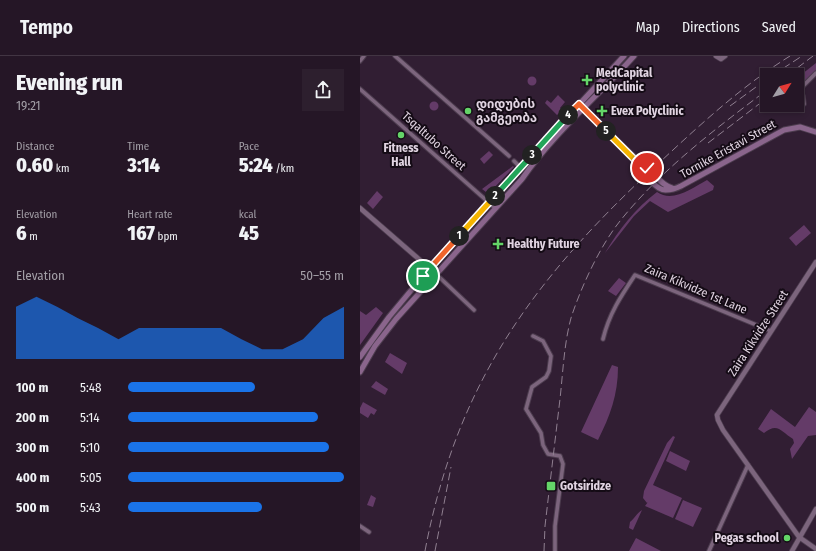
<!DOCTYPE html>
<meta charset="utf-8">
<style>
:root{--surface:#251626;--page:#2d1f2e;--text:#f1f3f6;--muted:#a39fa7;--line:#423543;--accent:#1a73e8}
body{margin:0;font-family:"Fira Sans Condensed","Noto Sans Georgian",sans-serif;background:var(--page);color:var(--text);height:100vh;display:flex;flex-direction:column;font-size:15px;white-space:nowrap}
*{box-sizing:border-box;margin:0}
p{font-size:13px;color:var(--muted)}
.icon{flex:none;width:22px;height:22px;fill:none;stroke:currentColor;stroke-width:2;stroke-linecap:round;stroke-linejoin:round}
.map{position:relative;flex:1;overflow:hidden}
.sheet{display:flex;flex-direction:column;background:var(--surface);width:360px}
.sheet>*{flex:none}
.needle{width:26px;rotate:53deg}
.controls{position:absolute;left:400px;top:12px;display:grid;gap:8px}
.controls a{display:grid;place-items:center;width:44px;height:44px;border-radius:0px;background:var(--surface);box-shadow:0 2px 6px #0003,0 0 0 1px var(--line);font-size:20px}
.pin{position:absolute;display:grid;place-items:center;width:34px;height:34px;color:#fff;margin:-17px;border:2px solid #fff;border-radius:50%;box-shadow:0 1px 4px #0007}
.km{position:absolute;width:20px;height:20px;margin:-10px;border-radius:50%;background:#222;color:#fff;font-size:11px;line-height:20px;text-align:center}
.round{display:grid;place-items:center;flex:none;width:42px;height:42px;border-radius:0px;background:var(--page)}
.overview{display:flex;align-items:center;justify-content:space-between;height:68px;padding:0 16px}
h1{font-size:22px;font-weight:800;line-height:30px}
.figures{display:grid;grid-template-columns:repeat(3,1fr);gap:6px;height:68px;padding:4px 16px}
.figures div{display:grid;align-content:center}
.figures b{font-size:20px;font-weight:800}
.figures small{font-size:11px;font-weight:400}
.figures p{font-size:11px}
.chart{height:112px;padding:8px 16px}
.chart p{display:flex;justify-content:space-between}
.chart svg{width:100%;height:72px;margin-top:4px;fill:var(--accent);opacity:.7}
ul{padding:0 16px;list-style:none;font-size:13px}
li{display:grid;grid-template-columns:64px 48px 1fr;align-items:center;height:30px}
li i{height:10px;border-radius:5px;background:var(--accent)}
header{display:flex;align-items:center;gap:24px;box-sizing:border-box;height:56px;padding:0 20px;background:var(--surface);border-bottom:1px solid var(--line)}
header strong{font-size:19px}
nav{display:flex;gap:22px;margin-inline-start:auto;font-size:14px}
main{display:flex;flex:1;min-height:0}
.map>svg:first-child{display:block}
.green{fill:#643b68}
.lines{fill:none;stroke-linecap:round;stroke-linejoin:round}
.minor-casing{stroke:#4c3c4e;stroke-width:5.5}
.tertiary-casing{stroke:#4c3c4e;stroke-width:6}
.secondary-casing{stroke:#4c3c4e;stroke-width:7}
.minor{stroke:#7c657d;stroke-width:3.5}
.tertiary{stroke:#7c657d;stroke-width:4.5}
.secondary{stroke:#8a658c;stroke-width:5}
.rail{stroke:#908091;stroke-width:1;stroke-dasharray:8 4;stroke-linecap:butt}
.split-1-casing{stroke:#fff;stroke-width:8}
.split-2-casing{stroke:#fff;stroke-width:8}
.split-3-casing{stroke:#fff;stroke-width:8}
.split-4-casing{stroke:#fff;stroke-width:8}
.split-5-casing{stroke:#fff;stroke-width:8}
.split-6-casing{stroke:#fff;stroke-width:8}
.split-1{stroke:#f0652b;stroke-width:5}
.split-2{stroke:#f5b400;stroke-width:5}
.split-3{stroke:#22a559;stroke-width:5}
.split-4{stroke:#22a559;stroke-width:5}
.split-5{stroke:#f0652b;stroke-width:5}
.split-6{stroke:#f5b400;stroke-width:5}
.poi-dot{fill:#64d468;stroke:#140b15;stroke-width:1.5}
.labels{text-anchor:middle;stroke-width:4;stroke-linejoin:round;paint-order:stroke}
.poi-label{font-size:12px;font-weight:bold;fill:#e1d4e2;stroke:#140b15;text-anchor:start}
.street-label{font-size:12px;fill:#e1d4e2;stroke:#140b15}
</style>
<header>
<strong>Tempo</strong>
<nav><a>Map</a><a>Directions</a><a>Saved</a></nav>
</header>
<main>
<section class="sheet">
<div class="overview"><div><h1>Evening run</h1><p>19:21</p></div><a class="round"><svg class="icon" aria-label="share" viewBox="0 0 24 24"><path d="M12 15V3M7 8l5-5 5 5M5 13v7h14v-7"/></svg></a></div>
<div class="figures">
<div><p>Distance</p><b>0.60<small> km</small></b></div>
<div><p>Time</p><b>3:14</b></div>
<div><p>Pace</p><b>5:24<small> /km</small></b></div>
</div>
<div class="figures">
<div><p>Elevation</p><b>6<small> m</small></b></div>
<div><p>Heart rate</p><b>167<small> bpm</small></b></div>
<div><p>kcal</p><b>45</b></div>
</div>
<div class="chart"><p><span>Elevation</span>50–55 m</p>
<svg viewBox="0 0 160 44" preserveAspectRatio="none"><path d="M0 44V12L10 6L20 12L30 19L40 25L50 32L60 25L70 25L80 25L90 25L100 25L110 32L120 38L130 38L140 32L150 19L160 12V44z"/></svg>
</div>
<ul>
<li><b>100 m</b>5:48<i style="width:59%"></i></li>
<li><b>200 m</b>5:14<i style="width:88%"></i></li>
<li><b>300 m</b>5:10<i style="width:93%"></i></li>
<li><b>400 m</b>5:05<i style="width:100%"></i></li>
<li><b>500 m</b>5:43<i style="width:62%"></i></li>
</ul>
</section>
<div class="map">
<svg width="456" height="495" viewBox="0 0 456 495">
<rect width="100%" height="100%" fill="#311e33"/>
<path class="green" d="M456,7V15L437,32V22Z
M167.5 25a4.5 4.5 0 1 1 9 0a4.5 4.5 0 1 1-9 0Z
M198,39L205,46L200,52L202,54L197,59L185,47L187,44L191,47Z
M69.5 50a4.5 4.5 0 1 1 9 0a4.5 4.5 0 1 1-9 0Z
M129,95L133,99L124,108L120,103Z
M153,110L154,111L130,136L128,134L126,136L122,133Z
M347,124L354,130L353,134L308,156L290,145L274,160L245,197C259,173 275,153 297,136C313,147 332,132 347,124Z
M17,135L23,141L13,153L7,147Z
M444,169L451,177L436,190L429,182Z
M259,222L266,227L256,240L248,235Z
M16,251L23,257L0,289V255L6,259Z
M30,297L47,307L42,318L25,306Z
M252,309L258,311C258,339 250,360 238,384L221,376Z
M16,325L28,333L25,339L11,331Z
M3,346L17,354L14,359L11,357L8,362L0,357V352Z
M449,351L456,356V379L448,380L432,403L430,393L434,387L433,383C421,376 418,366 404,377L398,373L411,353L435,371Z
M313,380L315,381L293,429L322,442L313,462L285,450L288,446L287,447L283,442L284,435L307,387Z
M310,395L330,405L326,415L306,405Z
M11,439L16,442L13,451L7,449Z
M323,444L342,452L333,471L315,463Z
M282,454L273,474L269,472L270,466C275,462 276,458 282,454Z
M276,482L301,495H269Z"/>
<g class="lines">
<g class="minor-casing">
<path id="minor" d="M35,0L149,100
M0,5L4,0
M0,33L135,152
M444,48L443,40L439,34L456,17
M154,105L160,111
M76,218L114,254
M173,280L183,285L191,300L189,315L186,321L172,331L166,353L181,377L183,389L188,398L200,400L203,408L195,470V495
M243,283C249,258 261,240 275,219L411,275
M0,470L9,476
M349,495L388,409"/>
</g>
<g class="tertiary-casing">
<path id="tertiary" d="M356,0L361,3L365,0
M0,152L76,218
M456,206L357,359L358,364L363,374L439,481L456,493
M432,495L456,453"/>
</g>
<g class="secondary-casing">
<path id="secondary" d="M219,48C241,69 262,92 286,111C295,118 301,129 312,132
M275,104C281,113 295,135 306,134C311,134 317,132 321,130L424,74L440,71L456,76
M0,301L29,261L63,220L124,151L264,0
M0,316L15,290L36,263L162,123C193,78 237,41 274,0"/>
</g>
<use href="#minor" class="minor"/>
<use href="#tertiary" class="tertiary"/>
<use href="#secondary" class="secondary"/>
<path class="rail" d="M413,19L442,0
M428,19L453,0
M370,50L407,23
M348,87L407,42
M65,495C97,325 175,221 300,106C342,67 382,30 430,0
M75,495L91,411
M184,495L185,470C190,427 195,385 200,343C203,316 204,288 211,262C221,231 240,190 260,165C301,114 355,73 407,34"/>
</g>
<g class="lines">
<g class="split-1-casing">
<path id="split-1" d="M63,220L99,180"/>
</g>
<g class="split-2-casing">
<path id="split-2" d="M99,180L135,140"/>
</g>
<g class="split-3-casing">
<path id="split-3" d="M135,140L172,99"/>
</g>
<g class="split-4-casing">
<path id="split-4" d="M172,99L208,59"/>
</g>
<g class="split-5-casing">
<path id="split-5" d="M208,59L219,48L246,75"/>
</g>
<g class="split-6-casing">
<path id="split-6" d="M246,75L275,104L287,112"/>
</g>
<use href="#split-1" class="split-1"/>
<use href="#split-2" class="split-2"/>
<use href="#split-3" class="split-3"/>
<use href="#split-4" class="split-4"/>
<use href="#split-5" class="split-5"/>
<use href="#split-6" class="split-6"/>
</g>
<g class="poi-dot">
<path d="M225 18h4v4h4v4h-4v4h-4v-4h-4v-4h4z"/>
<circle cx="108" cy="55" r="4"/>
<path d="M240 49h4v4h4v4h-4v4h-4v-4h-4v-4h4z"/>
<circle cx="41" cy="79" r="4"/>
<path d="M136 182h4v4h4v4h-4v4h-4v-4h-4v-4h4z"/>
<rect x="186" y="425" width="10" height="10" rx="2"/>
<circle cx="427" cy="482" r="4"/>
</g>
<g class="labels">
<g class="poi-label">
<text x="236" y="21">MedCapital<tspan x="236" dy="14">polyclinic</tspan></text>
<text x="116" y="52">დიდუბის<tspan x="116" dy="14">გამგეობა</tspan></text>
<text x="251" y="59">Evex Polyclinic</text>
<text x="41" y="96" text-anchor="middle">Fitness<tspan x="41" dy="14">Hall</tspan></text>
<text x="147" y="192">Healthy Future</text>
<text x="200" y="434">Gotsiridze</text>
<text x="419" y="486" text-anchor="end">Pegas school</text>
</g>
<g class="street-label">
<text transform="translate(74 85) rotate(42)" y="4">Tsqaltubo Street</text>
<text transform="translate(368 93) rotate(-29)" y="4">Tornike Eristavi Street</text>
<text transform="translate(336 233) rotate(23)" y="4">Zaira Kikvidze 1st Lane</text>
<text transform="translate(398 277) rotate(-57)" y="4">Zaira Kikvidze Street</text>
</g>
</g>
</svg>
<div class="controls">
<a><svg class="needle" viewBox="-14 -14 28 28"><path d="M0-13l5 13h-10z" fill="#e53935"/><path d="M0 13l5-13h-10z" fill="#a39fa7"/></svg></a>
</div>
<div class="pin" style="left:63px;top:220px;background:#1e9e55"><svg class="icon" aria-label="arrive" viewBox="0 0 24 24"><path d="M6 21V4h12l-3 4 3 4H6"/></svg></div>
<div class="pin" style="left:287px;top:112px;background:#d93025"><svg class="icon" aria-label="check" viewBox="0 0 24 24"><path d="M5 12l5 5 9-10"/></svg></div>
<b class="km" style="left:99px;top:180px">1</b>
<b class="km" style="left:135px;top:140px">2</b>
<b class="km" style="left:172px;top:99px">3</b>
<b class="km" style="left:208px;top:59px">4</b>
<b class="km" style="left:246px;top:75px">5</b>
</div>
</main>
